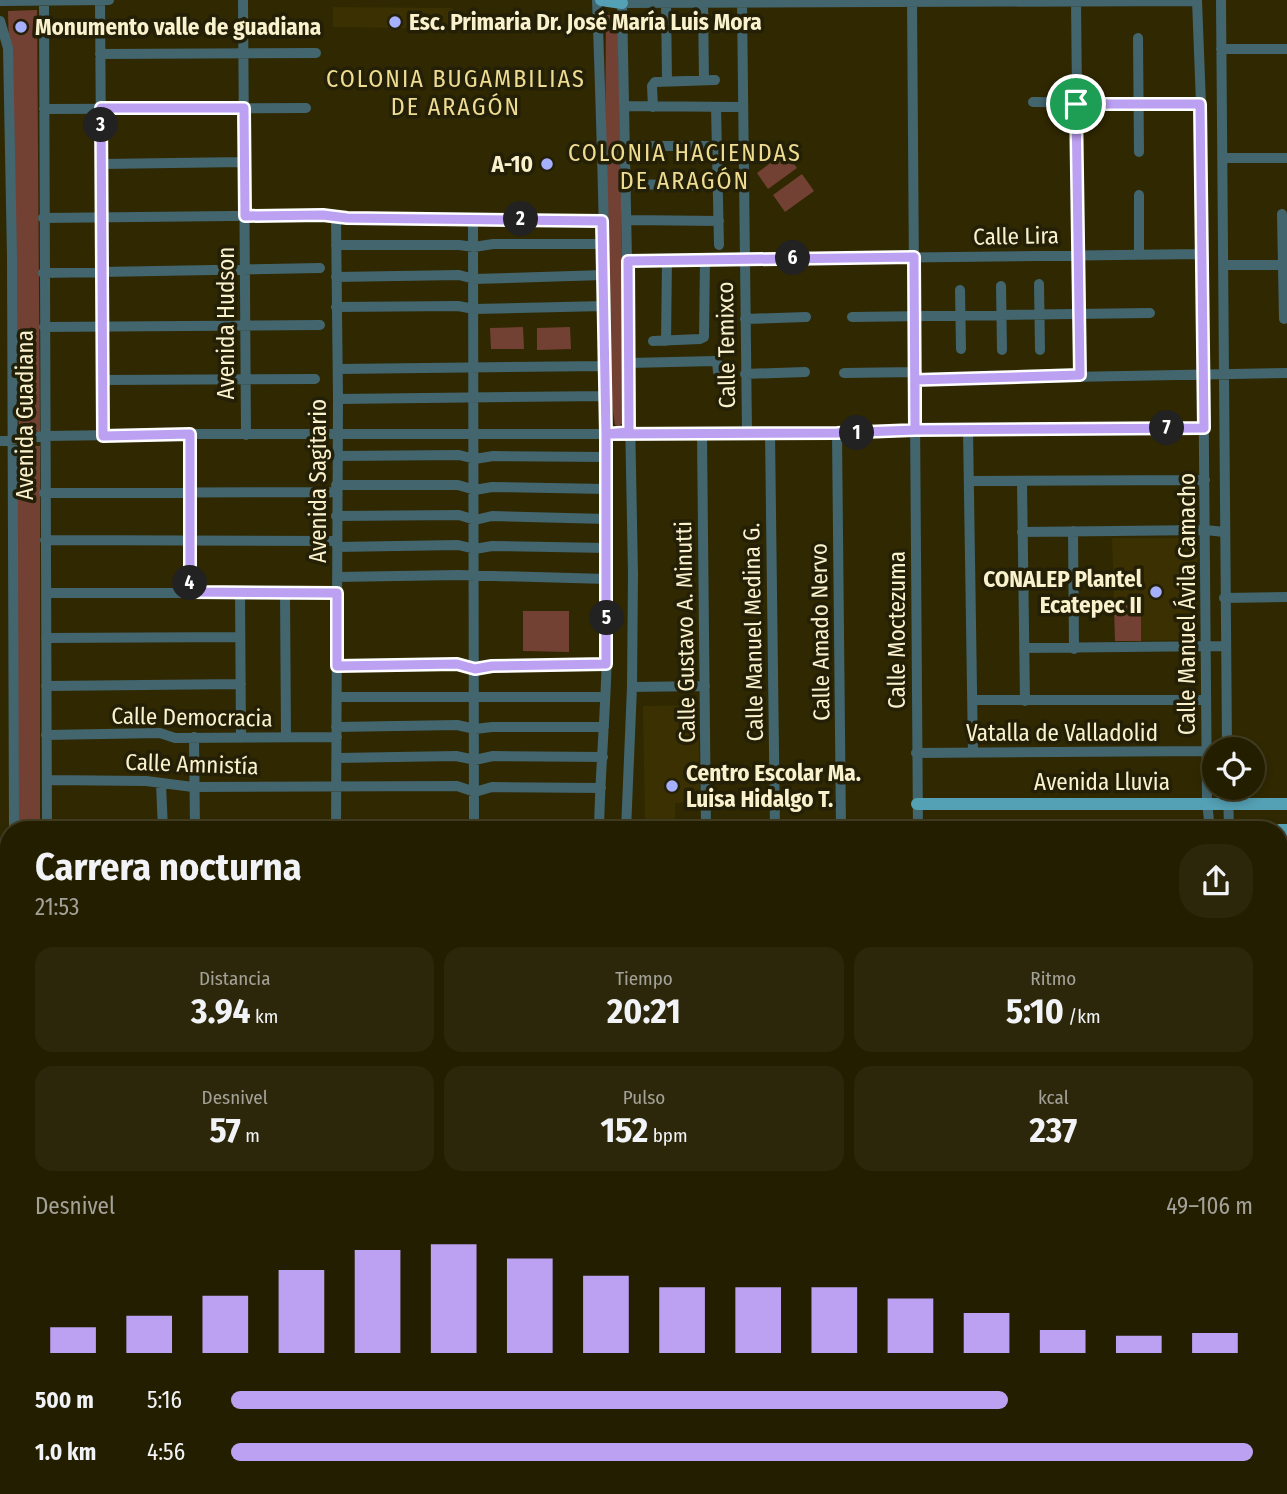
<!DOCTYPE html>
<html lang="es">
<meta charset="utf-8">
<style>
:root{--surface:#241e00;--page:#2c270a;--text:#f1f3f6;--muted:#a3a299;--line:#413c22;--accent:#bca0f2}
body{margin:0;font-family:"Fira Sans Condensed",sans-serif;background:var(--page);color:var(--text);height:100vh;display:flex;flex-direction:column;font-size:26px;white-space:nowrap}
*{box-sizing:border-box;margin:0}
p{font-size:23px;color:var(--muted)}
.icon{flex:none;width:38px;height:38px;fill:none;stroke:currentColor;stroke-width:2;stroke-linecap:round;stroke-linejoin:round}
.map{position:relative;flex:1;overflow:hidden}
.panel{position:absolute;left:0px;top:821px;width:1288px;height:674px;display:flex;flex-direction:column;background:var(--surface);border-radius:28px 28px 0 0;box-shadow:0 4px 10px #0003,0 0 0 2px var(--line)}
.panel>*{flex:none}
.controls{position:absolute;left:1202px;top:737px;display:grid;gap:14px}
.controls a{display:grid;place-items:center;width:63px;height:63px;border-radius:50%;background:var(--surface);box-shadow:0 4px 10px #0003,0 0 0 2px var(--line);font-size:35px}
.pin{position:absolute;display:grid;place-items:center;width:60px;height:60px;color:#fff;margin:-30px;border:4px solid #fff;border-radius:50%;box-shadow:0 2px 7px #0007}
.km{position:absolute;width:35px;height:35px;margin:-18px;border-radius:50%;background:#222;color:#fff;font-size:19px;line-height:35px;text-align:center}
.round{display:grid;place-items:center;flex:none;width:74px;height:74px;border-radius:28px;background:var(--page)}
.headline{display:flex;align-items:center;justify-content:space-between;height:119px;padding:0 35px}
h1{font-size:38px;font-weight:700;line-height:52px}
.stats{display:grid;grid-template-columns:repeat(3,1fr);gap:10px;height:119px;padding:7px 35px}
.stats div{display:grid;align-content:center;border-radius:18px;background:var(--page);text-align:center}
.stats b{font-size:35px;font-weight:700}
.stats small{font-size:19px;font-weight:400}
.stats p{font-size:19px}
.chart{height:196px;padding:14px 35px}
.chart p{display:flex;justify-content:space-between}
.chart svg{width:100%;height:126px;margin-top:7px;stroke:var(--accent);stroke-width:6}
ul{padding:0 35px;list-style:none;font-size:23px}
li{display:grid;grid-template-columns:112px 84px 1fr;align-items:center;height:52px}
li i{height:18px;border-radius:9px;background:var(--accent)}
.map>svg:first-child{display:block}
.built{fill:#3a3001}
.green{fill:#734134}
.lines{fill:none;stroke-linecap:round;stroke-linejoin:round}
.minor{stroke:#42656e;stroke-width:10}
.major{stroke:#54a0b4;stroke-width:12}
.route-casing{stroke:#fff;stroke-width:14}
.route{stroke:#bca0f2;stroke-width:9}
.poi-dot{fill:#a5b1fc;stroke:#241f07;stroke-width:2.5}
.labels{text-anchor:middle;stroke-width:7;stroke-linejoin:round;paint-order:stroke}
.poi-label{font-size:23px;font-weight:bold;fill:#faf1cd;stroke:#241f07;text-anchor:start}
.street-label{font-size:23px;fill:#faf1cd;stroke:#241f07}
.neighbourhood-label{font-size:24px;letter-spacing:2px;fill:#eedc92;stroke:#241f07}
</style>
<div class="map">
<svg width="1287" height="1494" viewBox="0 0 1287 1494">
<rect width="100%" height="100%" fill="#302800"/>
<path class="built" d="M333,7L451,8L456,16V29L333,27Z
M1112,538H1197L1198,640L1115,641Z
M698,705L700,802L675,803V829H645L643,706Z
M550,1486H597V1494H550Z"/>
<path class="green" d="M37,10L40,432L19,433L8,11Z
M606,15H618L624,388L623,423L618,426L615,425L609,384L605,149Z
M785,152L797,168L768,189L757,173Z
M802,174L814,191L785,212L773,195Z
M523,327L524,349H491L490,328Z
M570,327L571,349L537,350V328Z
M16,445L40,446V829H17Z
M1114,605H1141V641H1115Z
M523,611H569V652L523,651Z
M235,1486H314V1493L335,1492L336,1494H234Z
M464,1486H550V1494H464Z"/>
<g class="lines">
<path class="minor" d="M44,0L47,830
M100,0L103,436
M243,0L246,435
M597,0C605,216 609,434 607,650C606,710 600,770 599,830
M622,0L633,574L632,687L626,830
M912,0L918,830
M1197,0L1201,104L1207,802L1210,830
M1221,0L1227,749
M0,1L109,0
M1076,2L1080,375
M622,3L1197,1
M742,3L747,433
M666,4L667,81
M703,4L704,80
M0,21L8,48L12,257L14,830
M1138,38L1139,152
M1221,49H1287
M100,54L316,53
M1033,102L1201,104
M625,106L741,107
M653,107L652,86L655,82L715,80
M716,107L719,245
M44,109L306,108
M626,146H716
M1223,158H1287
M102,164L244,162
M627,184L718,186
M1139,195V254
M1282,214L1284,319
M43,218L323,215L347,218L602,221
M473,218L474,830
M628,220L719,221
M336,245H459L474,247L493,244H603
M628,261L1202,254
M1224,265H1287
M43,273L320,268
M336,277L459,275L474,279L604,275
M1039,284L1040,350
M1001,286L1002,350
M960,290L961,349
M336,307L458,306L474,309L604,306
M852,317L1150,313
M745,319L806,317
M44,327L320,325
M653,341L700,339L704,337L705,260
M666,341L667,260
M629,363L715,361L717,362L718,372
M338,369L605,366
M844,373L915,372
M745,374L805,372
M102,380L315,379
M915,380L1287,373
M338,399L606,396
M968,429L973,753
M770,433L775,830
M189,434L190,592
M702,434L706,830
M837,434L841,830
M0,441L45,436L189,434H837L968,429L1204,428
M336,456L459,455L475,459L493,456L606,457
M969,481L1205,480
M1022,481L1025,701
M336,485H458L475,490L492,487L607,489
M44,493L336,492
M336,516L459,515L475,520L492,516L607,519
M1073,531L1074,649
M1022,532L1206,530L1224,532
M45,540L337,541
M337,547L458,545L475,549L492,546L608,548
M337,577L458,575L607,579
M46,593H337
M240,593L241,738
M285,593L286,737
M1224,598L1287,597
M46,638L240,637
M1024,648L1225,646
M337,666L457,664L475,669L492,665L606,664
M46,686L241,684
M632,687L705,686
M337,697H605
M973,700H1206
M336,727L457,725L475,729L492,727H604
M46,735L160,733L175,738L337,737
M194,737L195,830
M916,753L1207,751
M337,758L456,756L475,760L493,756L603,757
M47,780L146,781L193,787L457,786L475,792L492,787L601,788
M161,784L163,830
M1228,788L1229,830
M336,830L338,399L336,218
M0,876L9,877
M1283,882L1284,1188
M0,887H9
M0,947H9
M0,1004L9,1003
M0,1062H9
M0,1134H9
M0,1191H9
M1279,1238H1287
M0,1247H9
M1279,1250H1287
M0,1304H9
M1279,1307L1287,1306
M0,1317H9
M1279,1360H1287
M0,1369H9
M1279,1415H1287
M0,1417H9
M0,1467H9
M1279,1469H1287
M18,1486V1494
M45,1486L46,1494
M103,1486V1494
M154,1486V1494
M345,1486V1494
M403,1486L404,1494
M455,1486V1494
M811,1486V1494
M863,1486V1494
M915,1486V1494
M1072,1486V1494
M1214,1486V1494
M1225,1486V1494
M207,1494V1486
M605,1494V1486
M625,1494V1486
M930,1494V1486"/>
<path class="major" d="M601,0L622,3
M917,804H1287
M1279,830H1287"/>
</g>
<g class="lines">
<g class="route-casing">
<path id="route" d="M1076,104L1080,375L915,380V430L837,433L606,434L602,221L347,218L323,215L245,216L244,108H101L103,436L190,434V592L337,593V666L457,664L475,669L492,666L606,664V434L629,432L628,261L914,257L915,430L1204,428L1200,104H1076"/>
</g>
<use href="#route" class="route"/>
</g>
<g class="poi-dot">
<circle cx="395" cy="22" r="7"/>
<circle cx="21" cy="27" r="7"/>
<circle cx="547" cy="164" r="7"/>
<circle cx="1156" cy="592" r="7"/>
<circle cx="672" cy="786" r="7"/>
</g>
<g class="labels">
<g class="poi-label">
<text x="409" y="30">Esc. Primaria Dr. José María Luis Mora</text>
<text x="35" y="35">Monumento valle de guadiana</text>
<text x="533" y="172" text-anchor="end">A-10</text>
<text x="1142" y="587" text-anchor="end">CONALEP Plantel<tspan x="1142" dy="26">Ecatepec II</tspan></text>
<text x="686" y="781">Centro Escolar Ma.<tspan x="686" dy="26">Luisa Hidalgo T.</tspan></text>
</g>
<g class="street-label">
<text transform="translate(1016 236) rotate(-1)" y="8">Calle Lira</text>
<text transform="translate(226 323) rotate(-90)" y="8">Avenida Hudson</text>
<text transform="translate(726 345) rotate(-91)" y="8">Calle Temixco</text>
<text transform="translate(25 415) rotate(-90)" y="8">Avenida Guadiana</text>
<text transform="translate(318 481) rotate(-90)" y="8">Avenida Sagitario</text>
<text transform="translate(1187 604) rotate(-90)" y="8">Calle Manuel Ávila Camacho</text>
<text transform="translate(897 630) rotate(-90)" y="8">Calle Moctezuma</text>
<text transform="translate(685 632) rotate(-91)" y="8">Calle Gustavo A. Minutti</text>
<text transform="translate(753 632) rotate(-91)" y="8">Calle Manuel Medina G.</text>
<text transform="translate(820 632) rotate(-91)" y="8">Calle Amado Nervo</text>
<text transform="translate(192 717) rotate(1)" y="8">Calle Democracia</text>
<text x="1062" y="741">Vatalla de Valladolid</text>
<text transform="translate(192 764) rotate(2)" y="8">Calle Amnistía</text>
<text x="1102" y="790">Avenida Lluvia</text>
</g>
<g class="neighbourhood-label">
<text x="456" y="87">COLONIA BUGAMBILIAS<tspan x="456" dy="28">DE ARAGÓN</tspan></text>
<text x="685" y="161">COLONIA HACIENDAS<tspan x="685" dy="28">DE ARAGÓN</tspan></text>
</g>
</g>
</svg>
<div class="controls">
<a><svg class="icon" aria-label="locate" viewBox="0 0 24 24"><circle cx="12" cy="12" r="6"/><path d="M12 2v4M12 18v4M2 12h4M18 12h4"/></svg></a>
</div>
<div class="pin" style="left:1076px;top:104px;background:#1e9e55"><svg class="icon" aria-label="arrive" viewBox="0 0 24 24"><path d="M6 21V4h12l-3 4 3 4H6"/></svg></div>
<b class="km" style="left:857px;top:433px">1</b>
<b class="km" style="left:521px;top:219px">2</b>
<b class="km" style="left:101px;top:125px">3</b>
<b class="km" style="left:190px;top:583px">4</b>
<b class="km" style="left:607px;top:618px">5</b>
<b class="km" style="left:793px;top:258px">6</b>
<b class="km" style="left:1167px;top:428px">7</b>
<section class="panel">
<div class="headline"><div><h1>Carrera nocturna</h1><p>21:53</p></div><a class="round"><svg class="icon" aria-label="share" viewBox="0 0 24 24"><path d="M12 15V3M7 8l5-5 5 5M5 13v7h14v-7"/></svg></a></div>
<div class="stats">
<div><p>Distancia</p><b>3.94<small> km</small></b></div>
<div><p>Tiempo</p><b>20:21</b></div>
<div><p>Ritmo</p><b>5:10<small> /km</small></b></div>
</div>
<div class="stats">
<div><p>Desnivel</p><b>57<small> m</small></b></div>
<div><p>Pulso</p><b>152<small> bpm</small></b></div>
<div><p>kcal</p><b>237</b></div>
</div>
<div class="chart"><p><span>Desnivel</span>49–106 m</p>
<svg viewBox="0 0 160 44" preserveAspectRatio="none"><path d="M5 44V35M15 44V31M25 44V24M35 44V15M45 44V8M55 44V6M65 44V11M75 44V17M85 44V21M95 44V21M105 44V21M115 44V25M125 44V30M135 44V36M145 44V38M155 44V37"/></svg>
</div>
<ul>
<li><b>500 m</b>5:16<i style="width:76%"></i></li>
<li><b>1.0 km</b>4:56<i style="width:100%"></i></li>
</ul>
</section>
</div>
